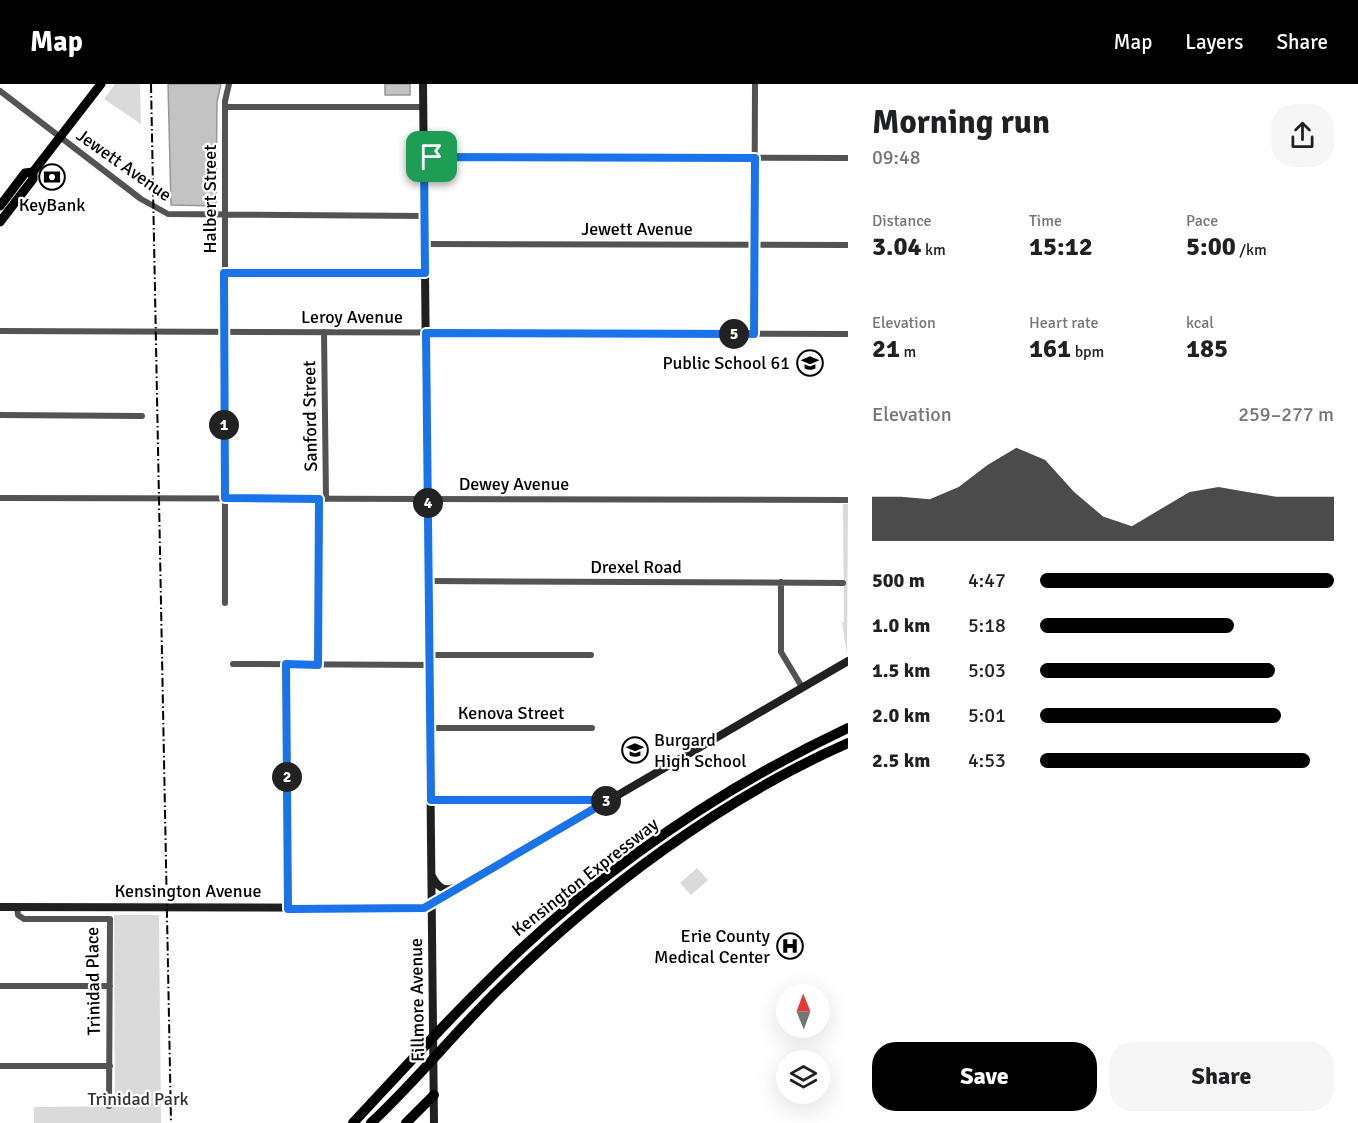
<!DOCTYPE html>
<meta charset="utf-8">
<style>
:root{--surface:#fff;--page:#f6f6f6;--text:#202124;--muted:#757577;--accent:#000}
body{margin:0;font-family:Signika,sans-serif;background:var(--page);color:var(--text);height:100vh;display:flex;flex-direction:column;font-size:22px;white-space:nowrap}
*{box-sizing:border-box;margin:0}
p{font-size:20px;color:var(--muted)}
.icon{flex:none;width:33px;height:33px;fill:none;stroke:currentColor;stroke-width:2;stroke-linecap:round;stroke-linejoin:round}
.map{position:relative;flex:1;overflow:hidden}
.details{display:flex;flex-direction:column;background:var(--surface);width:510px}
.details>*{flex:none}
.needle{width:39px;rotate:359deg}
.buttons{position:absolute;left:776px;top:900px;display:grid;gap:12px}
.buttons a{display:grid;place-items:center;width:54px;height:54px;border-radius:50%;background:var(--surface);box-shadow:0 6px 24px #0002;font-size:30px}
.pin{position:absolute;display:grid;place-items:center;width:51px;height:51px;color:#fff;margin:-26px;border-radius:12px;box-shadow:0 3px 9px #0006}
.km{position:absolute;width:30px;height:30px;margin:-15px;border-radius:50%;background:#222;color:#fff;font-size:16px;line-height:30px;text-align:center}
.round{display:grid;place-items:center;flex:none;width:63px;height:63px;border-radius:24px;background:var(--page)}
.head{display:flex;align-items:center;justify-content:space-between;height:102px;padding:0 24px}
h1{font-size:33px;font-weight:800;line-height:45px}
.metrics{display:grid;grid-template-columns:repeat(3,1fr);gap:9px;height:102px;padding:6px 24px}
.metrics div{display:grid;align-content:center}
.metrics b{font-size:26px;font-weight:800}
.metrics small{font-size:16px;font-weight:400}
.metrics p{font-size:16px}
.chart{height:168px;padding:12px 24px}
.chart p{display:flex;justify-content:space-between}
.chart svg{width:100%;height:108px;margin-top:6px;fill:var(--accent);opacity:.7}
.cta{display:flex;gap:12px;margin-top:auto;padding:12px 24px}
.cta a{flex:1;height:69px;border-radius:24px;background:var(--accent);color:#fff;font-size:24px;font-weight:800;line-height:69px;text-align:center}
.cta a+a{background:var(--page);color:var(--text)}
ul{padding:0 24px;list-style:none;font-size:20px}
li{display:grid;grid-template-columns:96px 72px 1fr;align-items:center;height:45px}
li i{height:15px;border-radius:8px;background:var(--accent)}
header{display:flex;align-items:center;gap:36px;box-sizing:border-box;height:84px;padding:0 30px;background:var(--accent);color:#fff}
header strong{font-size:28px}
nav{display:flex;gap:33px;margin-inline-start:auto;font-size:21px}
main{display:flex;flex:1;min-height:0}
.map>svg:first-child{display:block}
.green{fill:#dadada}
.building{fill:#c3c3c3;stroke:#979797;stroke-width:1.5}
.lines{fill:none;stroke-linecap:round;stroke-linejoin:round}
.street{stroke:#535353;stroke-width:6}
.secondary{stroke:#202020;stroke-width:8}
.primary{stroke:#000;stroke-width:9}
.highway{stroke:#000;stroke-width:10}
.rail{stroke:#000;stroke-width:2;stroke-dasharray:9 3 1.5 3;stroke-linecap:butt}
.route-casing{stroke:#fff;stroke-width:12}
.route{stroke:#1a73e8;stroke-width:8}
.labels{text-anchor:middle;stroke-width:4.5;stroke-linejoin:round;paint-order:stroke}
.street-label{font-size:18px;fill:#000;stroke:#fff}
.poi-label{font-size:18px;fill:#000;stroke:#fff;text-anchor:end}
.park-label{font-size:18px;fill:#313131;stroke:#fff}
</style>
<header>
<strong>Map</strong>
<nav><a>Map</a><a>Layers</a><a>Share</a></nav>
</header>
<main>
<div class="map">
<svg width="848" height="1039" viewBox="0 0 848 1039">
<rect width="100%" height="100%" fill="#fff"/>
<path class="green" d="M115,0H140L141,40L104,15Z
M843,420H848L847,570L842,538H844Z
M697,784L708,796L691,811L680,799Z
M114,831H159L161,1039H34V1023L115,1022Z"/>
<path class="building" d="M168,0H221L217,18L216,122L171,121Z
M385,0H410V11H385Z"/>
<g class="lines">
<path class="street" d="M0,7L141,115L168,130L425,132
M225,23H423
M424,73L848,74
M425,160L848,161
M224,189H425
M0,247L848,250
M324,248L326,415
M754,250L755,0
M0,331L142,332
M0,414L848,416
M429,497L843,499
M781,498V568L802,603
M225,519V17L229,0
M430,571H591
M233,580L430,581
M286,581L288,824
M318,581L319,415
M430,644H592
M431,716H608
M17,823L18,831L24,835H110L109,1022
M0,902H110
M0,982H110"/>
<path class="secondary" d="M423,0L434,1039
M432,792C437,802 443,808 454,804
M0,823L424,824L848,577"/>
<path class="primary" d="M0,122L25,89L33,88
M0,138L33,95V88L101,0"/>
<path class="highway" d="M353,1039C408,980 462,920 521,865C617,776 729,700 848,644
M371,1039C416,997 455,948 500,904C598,807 721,715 848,659
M406,1039L434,1011"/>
<path class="rail" d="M151,0L171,1039"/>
</g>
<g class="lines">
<g class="route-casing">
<path id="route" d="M424,73L755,74L754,250L426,249L431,716H609L424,824L288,825L286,580L318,581L319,415L225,414L224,189H425Z"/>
</g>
<use href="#route" class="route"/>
</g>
<defs>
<g id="bank-ring" transform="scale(1.35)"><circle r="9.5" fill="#fff" stroke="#000" stroke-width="1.5"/><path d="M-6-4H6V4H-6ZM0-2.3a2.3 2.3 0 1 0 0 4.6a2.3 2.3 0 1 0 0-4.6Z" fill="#000"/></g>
<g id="school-ring" transform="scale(1.35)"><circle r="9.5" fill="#fff" stroke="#000" stroke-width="1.5"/><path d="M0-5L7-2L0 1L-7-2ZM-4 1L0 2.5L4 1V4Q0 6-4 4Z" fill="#000"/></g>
<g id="hospital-ring" transform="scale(1.35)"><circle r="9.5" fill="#fff" stroke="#000" stroke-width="1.5"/><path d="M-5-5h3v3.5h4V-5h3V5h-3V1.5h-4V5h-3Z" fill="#000"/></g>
</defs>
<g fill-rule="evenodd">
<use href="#bank-ring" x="52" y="93"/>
<use href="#school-ring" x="810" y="279"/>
<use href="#school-ring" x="635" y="666"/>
<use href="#hospital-ring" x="790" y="862"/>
</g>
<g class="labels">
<g class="street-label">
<text transform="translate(124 81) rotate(35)" y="6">Jewett Avenue</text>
<text transform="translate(210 115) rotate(-90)" y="6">Halbert Street</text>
<text x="637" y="151">Jewett Avenue</text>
<text x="352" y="239">Leroy Avenue</text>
<text transform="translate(310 332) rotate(-91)" y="6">Sanford Street</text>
<text x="514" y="406">Dewey Avenue</text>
<text x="636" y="489">Drexel Road</text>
<text x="511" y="635">Kenova Street</text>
<text transform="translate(585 793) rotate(-38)" y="6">Kensington Expressway</text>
<text x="188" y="813">Kensington Avenue</text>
<text transform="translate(93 897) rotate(-91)" y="6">Trinidad Place</text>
<text transform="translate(417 916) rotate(-91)" y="6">Fillmore Avenue</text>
</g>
<g class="poi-label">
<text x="52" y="127" text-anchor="middle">KeyBank</text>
<text x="790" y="285">Public School 61</text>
<text x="654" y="662" text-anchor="start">Burgard<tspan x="654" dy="21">High School</tspan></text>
<text x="770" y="858">Erie County<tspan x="770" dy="21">Medical Center</tspan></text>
</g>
<g class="park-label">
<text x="138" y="1021">Trinidad Park</text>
</g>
</g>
</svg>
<div class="buttons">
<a><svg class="needle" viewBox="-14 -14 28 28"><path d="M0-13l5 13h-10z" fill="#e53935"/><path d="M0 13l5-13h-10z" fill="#757577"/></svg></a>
<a><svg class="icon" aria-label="layers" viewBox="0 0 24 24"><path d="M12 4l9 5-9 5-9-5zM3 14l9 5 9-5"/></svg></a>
</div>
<div class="pin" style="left:432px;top:73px;background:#1e9e55"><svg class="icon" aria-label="arrive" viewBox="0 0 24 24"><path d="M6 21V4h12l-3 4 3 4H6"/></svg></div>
<b class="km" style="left:224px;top:341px">1</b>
<b class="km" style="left:287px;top:693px">2</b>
<b class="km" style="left:606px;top:717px">3</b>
<b class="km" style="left:428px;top:419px">4</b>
<b class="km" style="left:734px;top:250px">5</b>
</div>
<section class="details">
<div class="head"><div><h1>Morning run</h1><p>09:48</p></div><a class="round"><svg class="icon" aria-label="share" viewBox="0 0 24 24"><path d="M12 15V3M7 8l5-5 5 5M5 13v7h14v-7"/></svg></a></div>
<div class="metrics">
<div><p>Distance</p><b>3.04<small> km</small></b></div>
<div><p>Time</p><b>15:12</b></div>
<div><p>Pace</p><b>5:00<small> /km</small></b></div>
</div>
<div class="metrics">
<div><p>Elevation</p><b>21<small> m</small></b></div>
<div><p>Heart rate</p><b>161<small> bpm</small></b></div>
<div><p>kcal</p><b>185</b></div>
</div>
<div class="chart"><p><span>Elevation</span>259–277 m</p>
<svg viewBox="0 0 160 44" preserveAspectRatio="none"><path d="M0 44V26L10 26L20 27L30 22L40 13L50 6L60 11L70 24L80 34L90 38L100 31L110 24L120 22L130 24L140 26L150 26L160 26V44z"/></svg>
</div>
<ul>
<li><b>500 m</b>4:47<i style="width:100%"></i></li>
<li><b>1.0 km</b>5:18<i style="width:66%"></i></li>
<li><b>1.5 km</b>5:03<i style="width:80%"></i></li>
<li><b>2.0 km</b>5:01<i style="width:82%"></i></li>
<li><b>2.5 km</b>4:53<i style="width:92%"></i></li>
</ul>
<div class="cta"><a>Save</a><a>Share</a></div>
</section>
</main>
